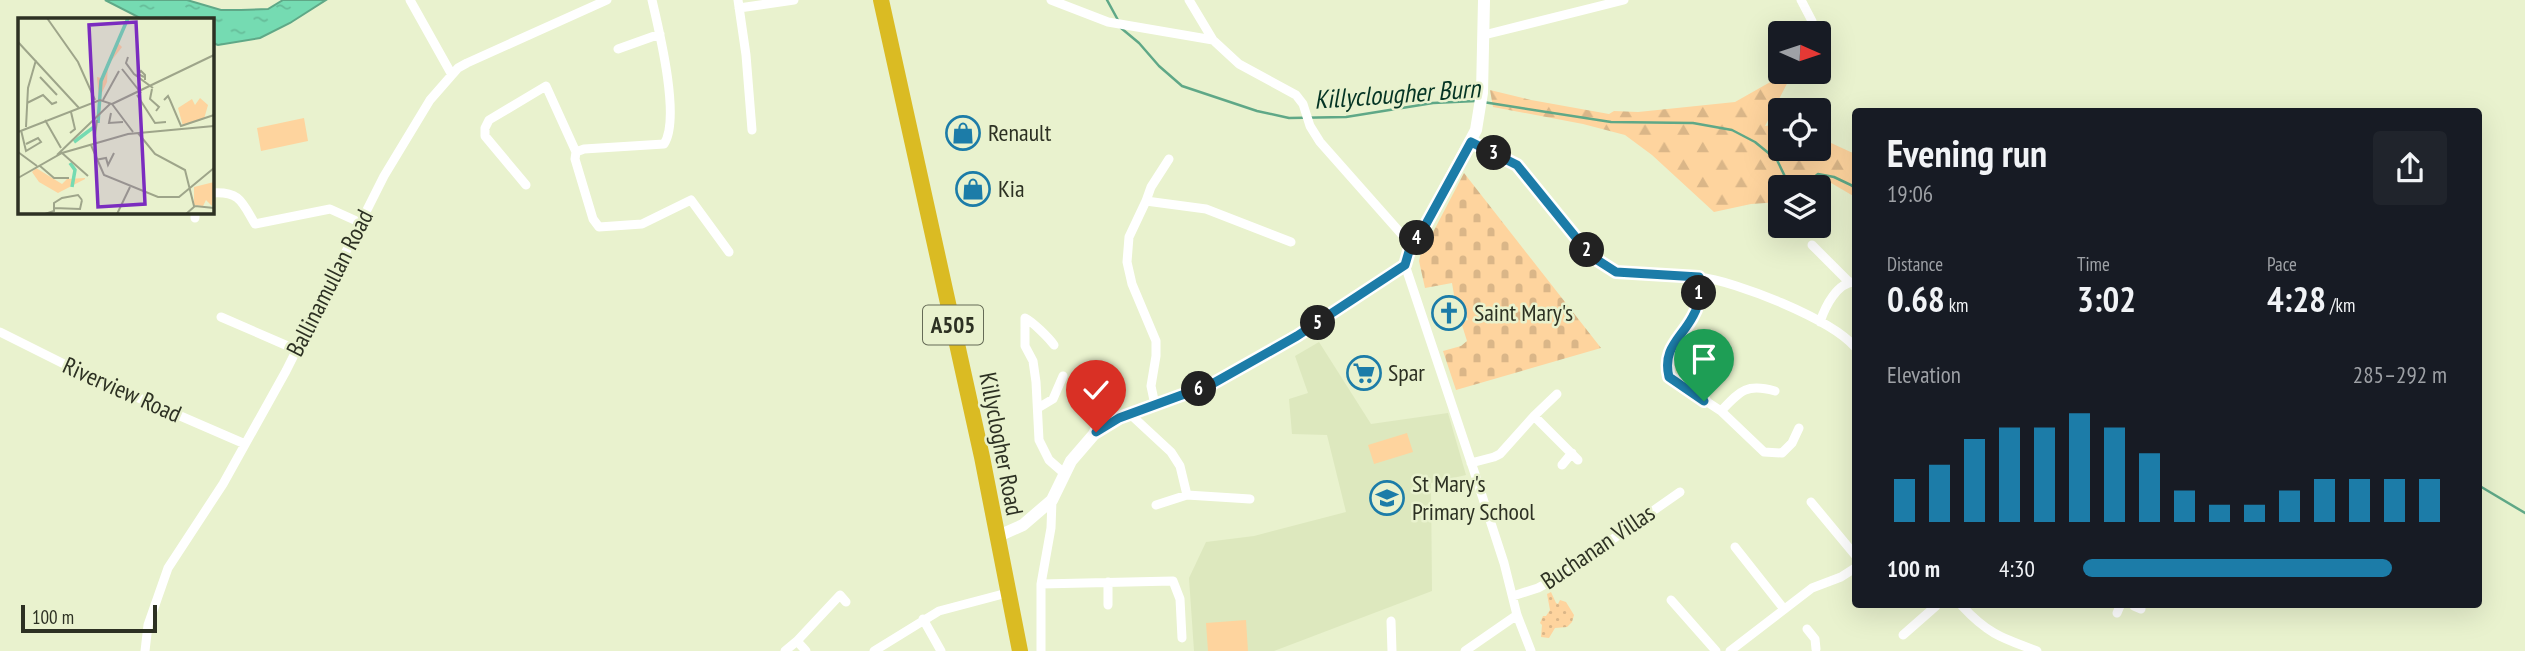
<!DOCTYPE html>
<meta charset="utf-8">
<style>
:root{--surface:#171b24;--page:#20242c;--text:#f1f3f6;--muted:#9ea1a6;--accent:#1c7ca8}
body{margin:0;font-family:"PT Sans Narrow",sans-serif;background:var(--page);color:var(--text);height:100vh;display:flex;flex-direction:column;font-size:26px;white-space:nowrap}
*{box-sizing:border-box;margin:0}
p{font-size:23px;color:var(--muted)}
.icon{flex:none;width:38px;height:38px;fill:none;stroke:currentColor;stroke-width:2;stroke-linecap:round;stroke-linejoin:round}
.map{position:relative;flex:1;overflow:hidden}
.details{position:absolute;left:1852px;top:108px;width:630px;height:500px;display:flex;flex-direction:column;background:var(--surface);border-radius:7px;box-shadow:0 7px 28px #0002}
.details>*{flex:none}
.needle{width:46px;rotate:93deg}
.fabs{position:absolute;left:1768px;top:21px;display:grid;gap:14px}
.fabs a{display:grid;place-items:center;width:63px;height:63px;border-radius:7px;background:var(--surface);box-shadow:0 7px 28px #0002;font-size:35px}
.scale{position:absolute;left:21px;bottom:18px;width:136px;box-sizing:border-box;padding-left:7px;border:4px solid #2d3123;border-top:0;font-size:19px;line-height:24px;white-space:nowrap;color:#2d3123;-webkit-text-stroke:5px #e9f2ce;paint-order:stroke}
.pin{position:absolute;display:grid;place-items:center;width:60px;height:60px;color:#fff;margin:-72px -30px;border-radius:50% 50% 50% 0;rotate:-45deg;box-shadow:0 0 7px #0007}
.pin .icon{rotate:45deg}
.km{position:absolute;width:35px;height:35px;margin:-18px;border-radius:50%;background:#222;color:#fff;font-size:19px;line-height:35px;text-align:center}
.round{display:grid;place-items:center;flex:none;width:74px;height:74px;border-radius:7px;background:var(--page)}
.headline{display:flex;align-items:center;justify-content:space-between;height:119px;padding:0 35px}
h1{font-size:38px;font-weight:700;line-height:52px}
.metrics{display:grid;grid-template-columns:repeat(3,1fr);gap:10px;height:119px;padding:7px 35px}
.metrics div{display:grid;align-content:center}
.metrics b{font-size:35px;font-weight:700}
.metrics small{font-size:19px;font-weight:400}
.metrics p{font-size:19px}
.chart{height:196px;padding:14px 35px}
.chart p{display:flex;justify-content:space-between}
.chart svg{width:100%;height:126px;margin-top:7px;stroke:var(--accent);stroke-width:6}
ul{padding:0 35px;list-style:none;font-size:23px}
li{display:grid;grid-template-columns:112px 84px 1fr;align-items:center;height:52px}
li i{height:18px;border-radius:9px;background:var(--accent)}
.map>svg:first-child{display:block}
.built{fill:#dde8be}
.grass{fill:#fed49e}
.forest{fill:url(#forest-firs)}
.cemetery{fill:url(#cemetery-stones)}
.park{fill:url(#park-dots)}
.water{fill:url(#water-ripples);stroke:#5fa887;stroke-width:2}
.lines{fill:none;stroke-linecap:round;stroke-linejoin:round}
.stream{stroke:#5fa887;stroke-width:2.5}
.street{stroke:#fff;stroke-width:9}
.secondary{stroke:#fff;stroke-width:12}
.highway{stroke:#dabb23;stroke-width:16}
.route-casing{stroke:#fff;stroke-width:14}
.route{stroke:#1c7ca8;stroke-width:9}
.labels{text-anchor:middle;stroke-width:5;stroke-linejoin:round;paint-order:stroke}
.shield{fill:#e9f2ce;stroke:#656b56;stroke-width:2}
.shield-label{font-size:23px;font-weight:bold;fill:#2d3123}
.poi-label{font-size:24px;fill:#2d3123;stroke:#e9f2ce;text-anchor:start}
.street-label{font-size:24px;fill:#2d3123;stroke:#e9f2ce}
.water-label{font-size:26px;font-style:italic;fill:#043424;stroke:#e9f2ce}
.inset-river{fill:none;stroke:#75dbb2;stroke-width:3.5}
.inset-road{fill:none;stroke:#9ea58a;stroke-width:2}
.view{fill:#7b2cbf;fill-opacity:0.15;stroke:#7b2cbf;stroke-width:3.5}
.inset-edge{fill:none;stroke:#2d3123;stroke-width:3.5}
</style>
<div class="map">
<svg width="2525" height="651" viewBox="0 0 2525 651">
<defs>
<pattern id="forest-firs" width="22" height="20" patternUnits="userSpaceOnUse" patternTransform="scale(1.75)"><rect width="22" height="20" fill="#fed49e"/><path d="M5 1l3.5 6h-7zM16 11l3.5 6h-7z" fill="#dab688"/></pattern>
<pattern id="cemetery-stones" width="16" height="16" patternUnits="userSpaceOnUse" patternTransform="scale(1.75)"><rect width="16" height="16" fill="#fed49e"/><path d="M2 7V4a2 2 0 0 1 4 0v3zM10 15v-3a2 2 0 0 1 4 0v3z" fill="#dab688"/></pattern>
<pattern id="park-dots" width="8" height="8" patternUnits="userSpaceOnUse" patternTransform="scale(1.75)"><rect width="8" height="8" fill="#fed49e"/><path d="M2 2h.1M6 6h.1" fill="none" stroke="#dab688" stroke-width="1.8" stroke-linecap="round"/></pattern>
<pattern id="water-ripples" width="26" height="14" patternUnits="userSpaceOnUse" patternTransform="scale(1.75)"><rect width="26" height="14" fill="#75dbb2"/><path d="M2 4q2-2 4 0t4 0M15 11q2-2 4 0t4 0" fill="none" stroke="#66bc99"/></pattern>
</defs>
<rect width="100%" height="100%" fill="#e9f2ce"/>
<path class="built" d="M1319,342L1371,424L1448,413L1466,475L1431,483L1432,591L1274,651H1194L1189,578L1206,542L1254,536L1346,512L1327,435L1292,434L1289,399L1308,393L1295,356Z"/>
<path class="grass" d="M304,118L308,141L261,151L257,128Z
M1407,433L1413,452L1374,464L1368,445Z
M1246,620L1248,651H1208L1206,623Z"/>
<path class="forest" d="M1788,72H1793L1765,126L1780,124V149H1818V137L1855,154V197L1826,180L1818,193V187H1780V202L1751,204L1714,212L1652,155L1625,135L1583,124L1493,107L1490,90L1531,100L1609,114L1614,111L1638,112L1735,102Z"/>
<path class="cemetery" d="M1464,173L1601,348L1456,390L1443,351L1461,346L1467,341L1461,322L1468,320L1462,303L1455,301L1452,283L1425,288L1419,261L1422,248H1431V236Z"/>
<path class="park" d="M1551,592L1556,603L1558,604L1560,600L1566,602L1574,615L1572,622L1567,627L1555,628L1549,638L1541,637L1542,625L1540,623L1543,616H1546L1550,610L1547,594Z"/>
<path class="water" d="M105,0H187L221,10H241L268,9L283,0H326L290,23L260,38L218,45L212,43V19H142Z"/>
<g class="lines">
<path class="stream" d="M1107,0L1119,22
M1121,28L1139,43L1159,66L1182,86L1257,111L1289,118L1346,117L1433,103L1476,101
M1483,102L1611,122L1693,123L1732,130L1755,142L1777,160L1790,187
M1802,187L1818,174L1834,177L1855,187
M2478,485L2525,513"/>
<path class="street" d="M410,0L452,75
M652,0C659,30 681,119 664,144L584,149L576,152L575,159L593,219L599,227L642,224L691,200L729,252
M738,0L746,55L752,130
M1051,0L1108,22L1213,40
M1189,0L1213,40L1239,64L1296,95L1303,104L1310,126L1320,142L1405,238L1412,241
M1801,0L1812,21
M739,8L794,0
M1484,35L1624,0
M618,49L660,34
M1471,142L1517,165L1591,256C1598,261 1605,267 1613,270C1626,275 1642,272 1656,273C1670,273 1685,275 1699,277C1736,281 1831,319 1855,347
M526,185L485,136V128L489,120L546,86L576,152
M212,193C240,191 242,202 255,224L330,209L361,223
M1146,201L1151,187L1169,159
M195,212V218
M1812,245L1849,282
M1405,265L1473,468L1504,563L1517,615L1531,651
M1699,277C1700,289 1700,305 1693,316C1681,339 1662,348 1669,377L1721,411L1764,452L1782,453L1792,443L1799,428
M221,317L297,350
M1820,322C1825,307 1837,282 1855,282
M0,332L88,376L245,444
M1054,345C1049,338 1033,322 1025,318V346L1033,361L1036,382L1039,440L1049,460L1065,474
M1155,405L1151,386L1156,356V341L1132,284L1127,262L1129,237L1146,201L1206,209L1291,242
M1038,408L1053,399L1063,376
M1721,411C1740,391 1746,383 1775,391
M1130,414L1171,452L1180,466L1187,495
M1534,416L1578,460
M1471,463L1494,457L1500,454L1534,416L1557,394
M1562,465L1572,453
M1811,502L1855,555
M1156,505L1187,495L1250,499
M1735,547L1784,609
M1108,582V605
M1041,584L1173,581L1180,599L1182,638
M1513,596L1538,588L1560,576L1680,492
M1671,600L1716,651
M1962,606C1988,634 2002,638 2037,651
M2134,606L2141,609
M2117,613L2120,606
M923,619L941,651
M1391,621L1392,651
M1807,629L1815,639L1816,649
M1903,635L1936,606
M797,641L840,595L846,602
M145,651L148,625L168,568L223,484L286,371L384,176L430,100L458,68L467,63L607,0
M785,651L797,641L806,651
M874,651L939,611L1007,593
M1041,651V584L1051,528L1052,500
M1465,651L1517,615
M1730,651L1812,588L1841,577L1855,568"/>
<path class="secondary" d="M996,537L1023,525L1052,500L1071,461L1096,432L1119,418L1212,384L1297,336L1405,265L1412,241L1420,235L1476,130L1482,93L1484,0"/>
<path class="highway" d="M881,0L982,457L1020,651"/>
</g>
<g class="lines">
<g class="route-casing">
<path id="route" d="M1096,432L1119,418L1212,384L1297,336L1405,265L1412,241L1420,235L1471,142L1517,165L1591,256L1616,272L1699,277C1700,289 1700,305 1693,316C1681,339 1662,348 1669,377L1704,401"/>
</g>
<use href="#route" class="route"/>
</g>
<defs>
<g id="shop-ring" transform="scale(1.75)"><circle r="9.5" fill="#e9f2ce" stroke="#1c7ca8" stroke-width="1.5"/><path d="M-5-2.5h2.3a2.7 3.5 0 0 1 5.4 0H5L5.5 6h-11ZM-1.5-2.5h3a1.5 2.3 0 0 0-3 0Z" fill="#1c7ca8"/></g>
<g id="church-ring" transform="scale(1.75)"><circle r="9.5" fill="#e9f2ce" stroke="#1c7ca8" stroke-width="1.5"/><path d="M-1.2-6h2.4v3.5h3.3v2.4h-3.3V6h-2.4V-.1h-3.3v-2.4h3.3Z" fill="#1c7ca8"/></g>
<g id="supermarket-ring" transform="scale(1.75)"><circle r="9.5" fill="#e9f2ce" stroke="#1c7ca8" stroke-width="1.5"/><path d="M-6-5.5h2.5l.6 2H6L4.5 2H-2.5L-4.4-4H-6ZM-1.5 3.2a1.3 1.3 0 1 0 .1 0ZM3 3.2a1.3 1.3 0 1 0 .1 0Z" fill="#1c7ca8"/></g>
<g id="school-ring" transform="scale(1.75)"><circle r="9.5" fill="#e9f2ce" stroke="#1c7ca8" stroke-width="1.5"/><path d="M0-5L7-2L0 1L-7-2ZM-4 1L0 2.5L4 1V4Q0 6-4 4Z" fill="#1c7ca8"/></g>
</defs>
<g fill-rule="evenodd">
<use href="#shop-ring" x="963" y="133"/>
<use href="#shop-ring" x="973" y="189"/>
<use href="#church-ring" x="1449" y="313"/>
<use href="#supermarket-ring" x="1364" y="373"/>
<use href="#school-ring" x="1387" y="498"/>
</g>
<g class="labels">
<rect class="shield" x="923" y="305.5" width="60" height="39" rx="5"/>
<g class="shield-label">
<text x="953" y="333">A505</text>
</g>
<g class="poi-label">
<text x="988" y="141">Renault</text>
<text x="998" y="197">Kia</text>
<text x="1474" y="321">Saint Mary's</text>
<text x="1388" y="381">Spar</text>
<text x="1412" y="492">St Mary's<tspan x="1412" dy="28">Primary School</tspan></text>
</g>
<g class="street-label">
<text transform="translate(330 283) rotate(-63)" y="8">Ballinamullan Road</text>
<text transform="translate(122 390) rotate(24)" y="8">Riverview Road</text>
<text transform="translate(1001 444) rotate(79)" y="8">Killyclogher Road</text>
<text transform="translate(1598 547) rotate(-34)" y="8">Buchanan Villas</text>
</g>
<g class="water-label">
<text transform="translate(1397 94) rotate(-4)" y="9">Killyclougher Burn</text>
</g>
</g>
<g transform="translate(18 18)">
<rect width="196" height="196" fill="#e9f2ce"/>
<path d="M182,80L190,87L186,101L165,108L160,90L174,81L177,87ZM196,164L194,188L188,182L185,188L176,187V169Z" fill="#fed49e"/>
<path d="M103,14L99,24L104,29L90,47L89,64L81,81L79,59L83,60Z" fill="#fed49e"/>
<path d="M18,150L44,166L49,161L67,160V161L40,175L21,164L14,154Z" fill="#fed49e"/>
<path class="inset-river" d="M80,105L83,63L110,0M56,124L76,109M52,145L57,152L54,169"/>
<path class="inset-road" d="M29,0L60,44L77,82M0,24L61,90M110,39L108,45L116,56L135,70M104,51L123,75M22,59L39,77M126,59L120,56L123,53L127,57V62M134,71L132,81L141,89L138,93M119,77L137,105L148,104M85,82L101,53M146,82L150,78L152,82L163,108L196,97M9,85L25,77L34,86L39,84M94,86L196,37M93,95L91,105L105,104M27,102L43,130M8,109L10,70L18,42M3,112L8,133L23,124L20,120L8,126M0,114L82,82L94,86L115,114M52,115L57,111L53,94M120,115L137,136L167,152L176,188M76,125L79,102M73,127L86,157L140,179H161L196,150M0,134L19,148M44,135L70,158M39,137L92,86M77,142L88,140L90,147L96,135M22,148L36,160H51M0,160L44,135L110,116L196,108M36,190L62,191L64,182M27,196L36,193V185L44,180L60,177L64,182M99,196L112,169M168,196L177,188L196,190"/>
<path class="view" d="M118,4L127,186L80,189L71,7Z"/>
<rect width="196" height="196" class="inset-edge"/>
</g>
</svg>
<div class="fabs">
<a><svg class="needle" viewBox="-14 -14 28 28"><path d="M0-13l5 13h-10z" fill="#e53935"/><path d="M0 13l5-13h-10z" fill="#9ea1a6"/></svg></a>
<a><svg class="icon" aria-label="locate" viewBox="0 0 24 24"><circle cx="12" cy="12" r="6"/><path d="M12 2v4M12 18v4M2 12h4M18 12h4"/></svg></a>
<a><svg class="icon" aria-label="layers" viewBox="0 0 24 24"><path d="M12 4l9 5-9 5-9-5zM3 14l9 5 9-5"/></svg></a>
</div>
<div class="scale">100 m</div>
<div class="pin" style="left:1704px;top:401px;background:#1e9e55"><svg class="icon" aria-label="arrive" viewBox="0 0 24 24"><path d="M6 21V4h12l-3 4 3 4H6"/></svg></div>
<div class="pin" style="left:1096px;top:432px;background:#d93025"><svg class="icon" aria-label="check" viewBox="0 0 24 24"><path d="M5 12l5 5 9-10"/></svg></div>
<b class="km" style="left:1699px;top:293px">1</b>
<b class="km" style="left:1587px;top:250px">2</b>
<b class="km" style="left:1494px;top:153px">3</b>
<b class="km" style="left:1417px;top:238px">4</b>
<b class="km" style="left:1318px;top:323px">5</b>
<b class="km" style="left:1199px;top:389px">6</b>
<section class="details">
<div class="headline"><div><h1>Evening run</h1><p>19:06</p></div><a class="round"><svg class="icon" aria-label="share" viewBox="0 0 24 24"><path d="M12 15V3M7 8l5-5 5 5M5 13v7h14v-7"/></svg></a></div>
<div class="metrics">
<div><p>Distance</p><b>0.68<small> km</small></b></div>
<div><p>Time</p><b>3:02</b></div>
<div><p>Pace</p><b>4:28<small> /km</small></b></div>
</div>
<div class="chart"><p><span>Elevation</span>285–292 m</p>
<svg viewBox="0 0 160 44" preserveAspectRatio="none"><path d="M5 44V29M15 44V24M25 44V15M35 44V11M45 44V11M55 44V6M65 44V11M75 44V20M85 44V33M95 44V38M105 44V38M115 44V33M125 44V29M135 44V29M145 44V29M155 44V29"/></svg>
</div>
<ul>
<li><b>100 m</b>4:30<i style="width:85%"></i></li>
</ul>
</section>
</div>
